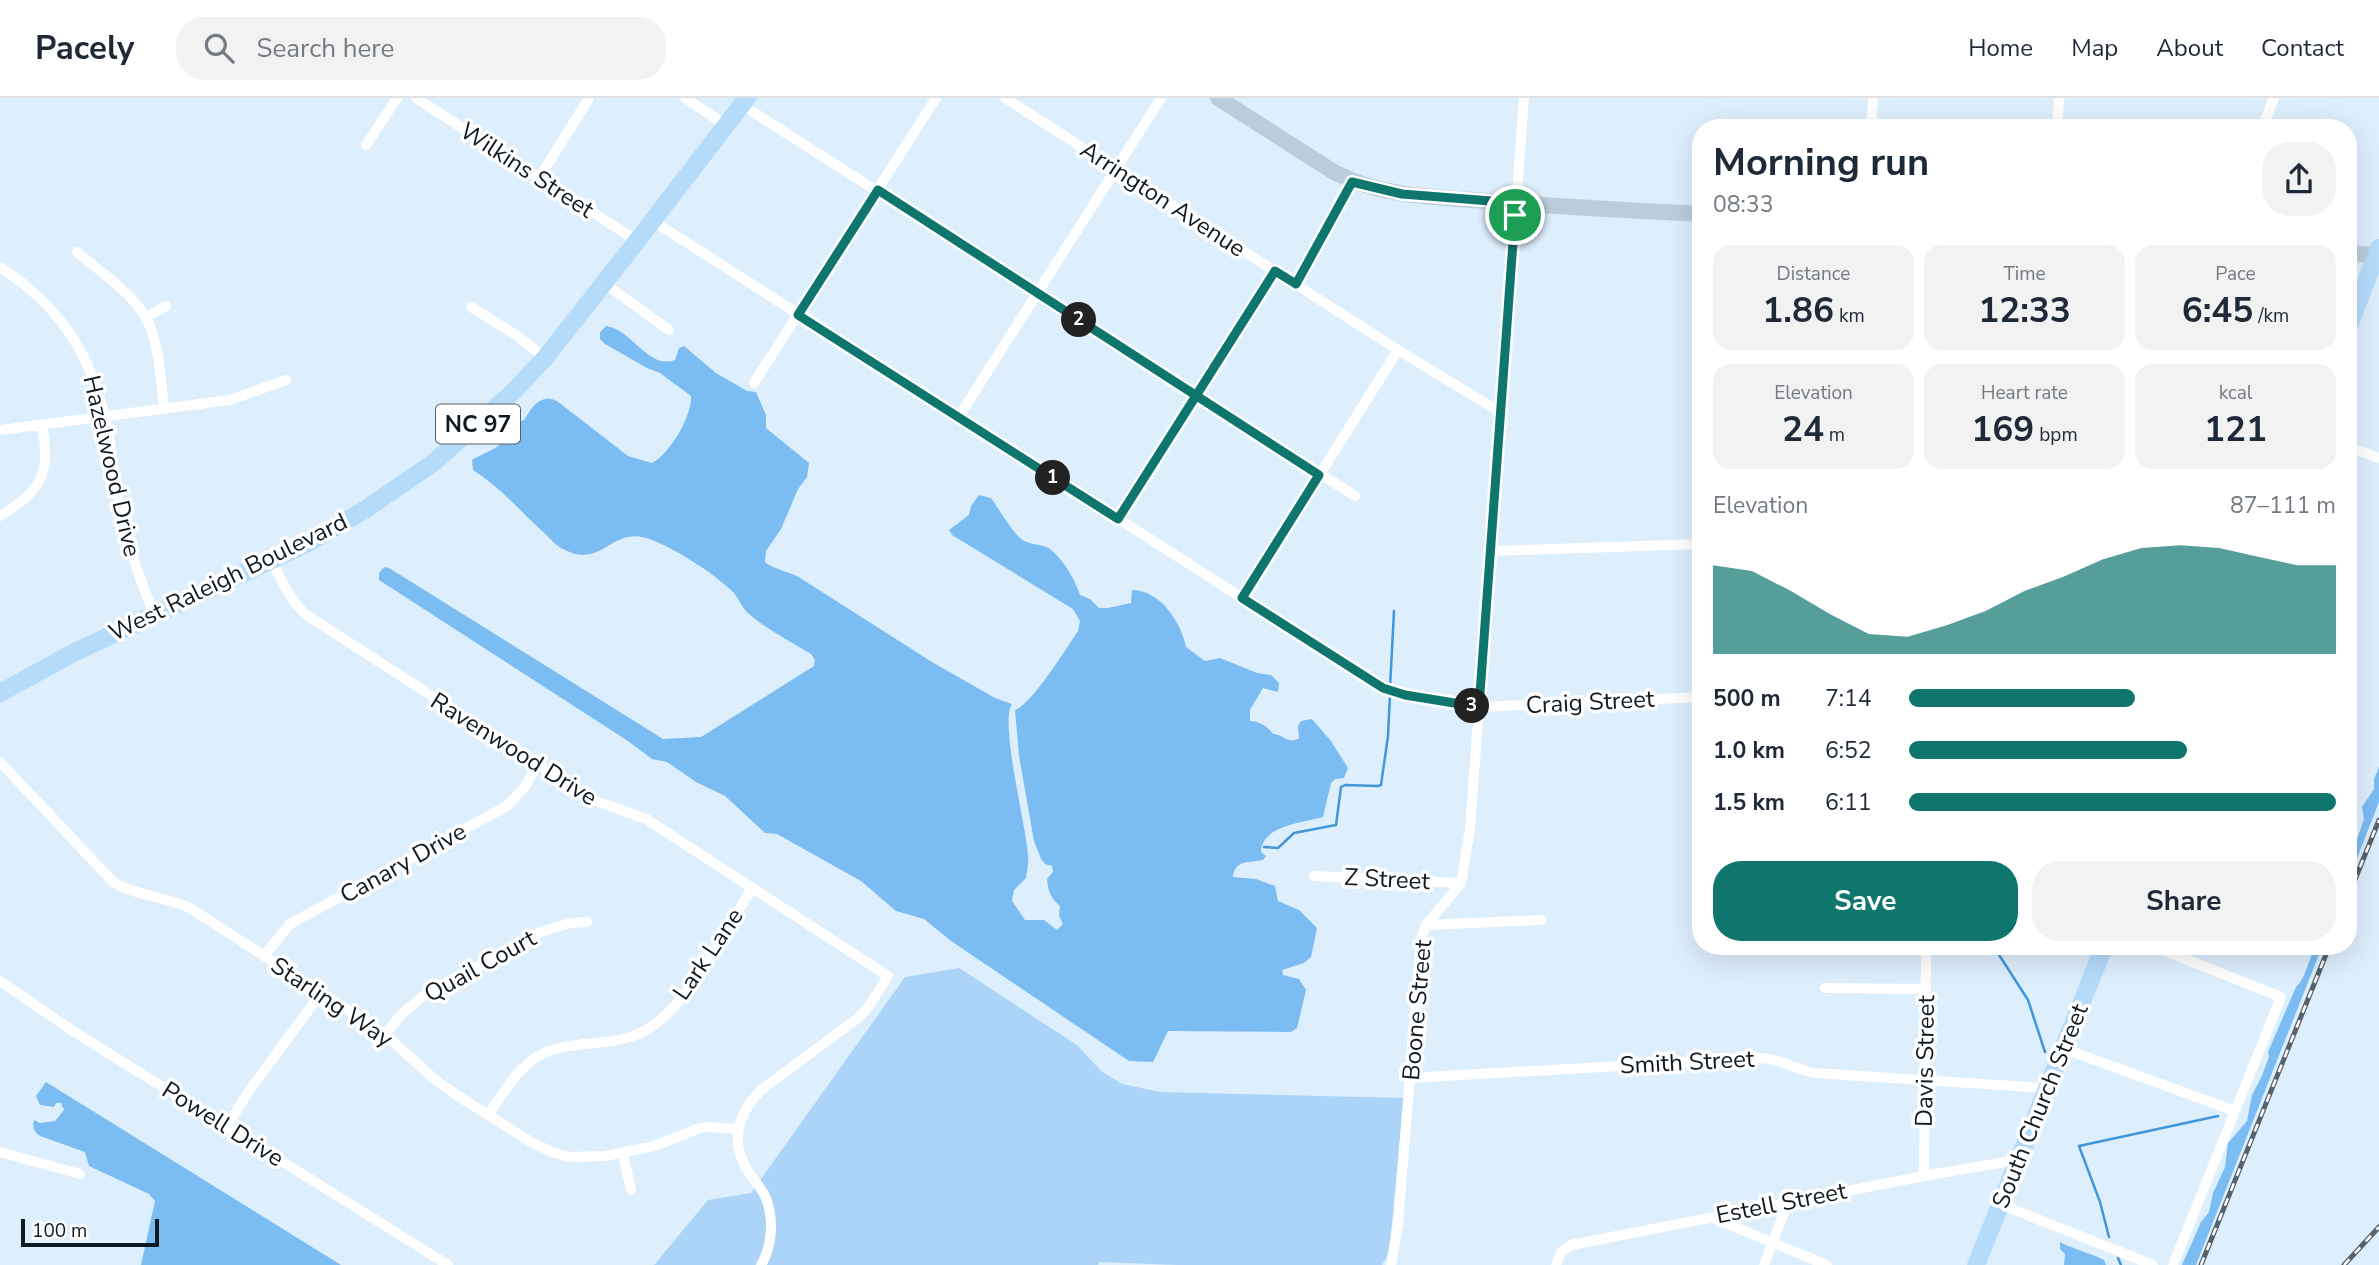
<!DOCTYPE html>
<meta charset="utf-8">
<style>
:root{--surface:#fff;--page:#f2f2f3;--text:#1f2937;--muted:#747a83;--line:#e0e1e3;--accent:#0f766e}
body{margin:0;font-family:"Nunito Sans",sans-serif;background:var(--page);color:var(--text);height:100vh;display:flex;flex-direction:column;font-size:26px;white-space:nowrap}
*{box-sizing:border-box;margin:0}
p{font-size:23px;color:var(--muted)}
.icon{flex:none;width:38px;height:38px;fill:none;stroke:currentColor;stroke-width:2;stroke-linecap:round;stroke-linejoin:round}
.map{position:relative;flex:1;overflow:hidden}
.side{position:absolute;left:1692px;top:21px;width:665px;height:836px;display:flex;flex-direction:column;background:var(--surface);border-radius:28px;box-shadow:0 7px 28px #0002}
.side>*{flex:none}
.scale{position:absolute;left:21px;bottom:18px;width:138px;box-sizing:border-box;padding-left:7px;border:4px solid #121a21;border-top:0;font-size:19px;line-height:24px;white-space:nowrap;color:#121a21;-webkit-text-stroke:5px #fff;paint-order:stroke}
.pin{position:absolute;display:grid;place-items:center;width:60px;height:60px;color:#fff;margin:-30px;border:4px solid #fff;border-radius:50%;box-shadow:0 2px 7px #0007}
.km{position:absolute;width:35px;height:35px;margin:-18px;border-radius:50%;background:#222;color:#fff;font-size:19px;line-height:35px;text-align:center}
.round{display:grid;place-items:center;flex:none;width:74px;height:74px;border-radius:28px;background:var(--page)}
.summary{display:flex;align-items:center;justify-content:space-between;height:119px;padding:0 21px}
h1{font-size:38px;font-weight:700;line-height:52px}
.figures{display:grid;grid-template-columns:repeat(3,1fr);gap:10px;height:119px;padding:7px 21px}
.figures div{display:grid;align-content:center;border-radius:18px;background:var(--page);text-align:center}
.figures b{font-size:35px;font-weight:700}
.figures small{font-size:19px;font-weight:400}
.figures p{font-size:19px}
.chart{height:196px;padding:14px 21px}
.chart p{display:flex;justify-content:space-between}
.chart svg{width:100%;height:126px;margin-top:7px;fill:var(--accent);opacity:.7}
.primary-button{display:flex;gap:14px;margin-top:auto;padding:14px 21px}
.primary-button a{flex:1;height:80px;border-radius:28px;background:var(--accent);color:#fff;font-size:28px;font-weight:700;line-height:80px;text-align:center}
.primary-button a+a{background:var(--page);color:var(--text)}
ul{padding:0 21px;list-style:none;font-size:23px}
li{display:grid;grid-template-columns:112px 84px 1fr;align-items:center;height:52px}
li i{height:18px;border-radius:9px;background:var(--accent)}
header{display:flex;align-items:center;gap:42px;box-sizing:border-box;height:98px;padding:0 35px;background:var(--surface);border-bottom:2px solid var(--line)}
header strong{font-size:33px}
nav{display:flex;gap:38px;margin-inline-start:auto;font-size:24px}
.search{width:490px;height:63px;background:var(--page);display:flex;align-items:center;gap:18px;box-sizing:border-box;padding:0 24px;border-radius:28px;color:var(--muted);font-size:26px}
.map>svg:first-child{display:block}
.green{fill:#abd4f8}
.forest{fill:#7bbcf3}
.lines{fill:none;stroke-linecap:round;stroke-linejoin:round}
.stream{stroke:#4197da;stroke-width:2.5}
.street{stroke:#fff;stroke-width:10}
.secondary{stroke:#bbcddb;stroke-width:16}
.primary{stroke:#b5dbfb;stroke-width:18}
.rail-casing{stroke:#57626b;stroke-width:5}
.rail{stroke:#fff;stroke-width:2.5;stroke-dasharray:8;stroke-linecap:butt}
.route-casing{stroke:#fff;stroke-width:14}
.route{stroke:#0f766e;stroke-width:9}
.labels{text-anchor:middle;stroke-width:7;stroke-linejoin:round;paint-order:stroke}
.shield{fill:#fff;stroke:#595f64;stroke-width:2}
.shield-label{font-size:23px;font-weight:bold;fill:#121a21}
.street-label{font-size:24px;fill:#121a21;stroke:#fff}
</style>
<header>
<strong>Pacely</strong>
<div class="search"><svg class="icon" aria-label="search" viewBox="0 0 24 24"><circle cx="10" cy="10" r="6"/><path d="M15 15l6 6"/></svg>Search here</div>
<nav><a>Home</a><a>Map</a><a>About</a><a>Contact</a></nav>
</header>
<div class="map">
<svg width="2379" height="1167" viewBox="0 0 2379 1167">
<rect width="100%" height="100%" fill="#ddeefd"/>
<path class="green" d="M959,870L1077,947L1101,973L1122,986L1160,994L1404,1000L1389,1155L1382,1167H1177L1099,1164L1098,1167H654L708,1102L751,1095L905,879Z"/>
<path class="forest" d="M606,228C633,232 648,272 675,262L679,250L684,248L716,275L747,293L756,294L766,317V330L809,365L807,379L798,391L781,431L766,453L765,464C772,470 788,474 797,478L932,564L995,600L1012,606C999,624 1027,730 1028,758C1029,765 1027,773 1026,780L1014,792L1012,803L1025,822H1044L1057,832L1063,826L1059,818L1060,808C1051,800 1048,794 1047,781L1053,774L1052,768L1045,766L1041,761L1034,743L1019,658L1015,612C1032,606 1066,551 1078,533L1080,523L1073,511L952,437L949,432L969,417L971,408L979,397L991,400C999,411 1011,432 1020,440C1028,447 1036,445 1046,449C1060,455 1076,483 1080,497L1090,501L1099,510H1108L1131,505L1132,492C1160,492 1181,524 1186,549L1205,563L1220,560L1257,575L1271,577L1279,585L1278,594L1263,590L1250,612V623C1258,623 1268,628 1273,636C1285,637 1289,647 1299,640L1298,628L1301,623L1312,621L1331,643L1348,670L1344,680L1335,681L1331,685L1323,719C1303,725 1262,727 1261,754L1266,758L1263,762C1250,765 1235,761 1233,779L1256,781L1275,788L1278,803L1299,812L1317,830L1311,859L1304,865L1282,872L1283,877L1299,881L1306,892L1297,930L1291,934L1168,933L1153,964L1129,963L951,843L924,821L896,813L861,783L777,736L765,735L725,698L696,684L667,664L652,661L628,643L379,482V475L384,469L389,470L663,641L701,639L814,568L815,562L811,556C790,543 766,531 748,515C741,509 739,500 732,493C715,476 670,447 646,440C610,429 602,473 561,450C554,446 548,438 541,432C519,412 499,388 473,372L472,362C481,356 497,351 504,343C511,334 511,326 524,322C532,309 540,295 557,303L628,358L652,365C670,356 692,318 691,298L660,275L647,270L605,246L600,241V234Z
M2379,669V704L2349,781V764L2364,721L2362,709L2374,691V681Z
M2315,849H2322L2196,1167H2182L2201,1124L2209,1114L2213,1095L2225,1069L2228,1045L2247,1023L2252,997L2261,980L2269,959L2268,954L2296,889C2305,882 2309,861 2315,849Z
M46,984L341,1167H141L155,1103L149,1096L89,1068L85,1054L40,1038C34,1033 32,1030 34,1022L40,1025L55,1023L64,1012L61,1005H56L54,1009L40,1007L36,998Z
M2060,1144C2074,1152 2089,1154 2104,1162L2106,1167H2064L2065,1156L2060,1151Z"/>
<g class="lines">
<path class="stream" d="M1390,590L1394,513
M1264,749L1278,750L1294,735L1336,727L1341,689L1345,687L1378,688L1381,687L1388,638L1390,596
M1994,849L2028,902L2045,954
M2109,1139L2100,1104L2079,1048L2218,1018
M2118,1160L2121,1167"/>
<path class="street" d="M416,0L637,143
M685,0L726,27
M1005,0L1398,252L1500,314
M742,7L1355,398
M1871,30L1873,0
M2057,30L2059,0
M2262,30L2274,0
M366,47L397,0
M539,80L589,0
M653,123L1383,590L1405,597L1479,609L1701,599
M77,154C102,176 139,198 151,231C160,256 161,285 164,311
M0,169C62,210 92,257 107,329C113,357 115,386 121,414C129,450 140,483 154,516
M604,185L669,232
M1296,186L1352,84
M471,209L516,237L545,260
M145,220L166,208
M754,285L936,0
M958,320L1161,0
M0,332L230,302L286,282
M2348,349L2379,360
M0,418C42,392 51,376 42,327
M1118,421L1275,173
M1491,453L1701,446
M272,462C281,482 289,500 305,516L593,702L646,721L888,878L869,908L858,920L761,992C741,1013 730,1038 744,1066C749,1078 760,1087 765,1098C774,1119 773,1147 761,1167
M1242,500L1398,252
M0,664L114,785C138,798 165,799 190,810L385,936L433,980L458,998L531,1044L552,1054L569,1059L605,1058L654,1048L700,1030L709,1029L738,1031
M1314,778L1461,785
M1426,827L1541,822
M2155,849L2281,899L2173,1167
M264,858L290,826L507,708L525,689L537,667
M0,883L73,933L448,1167
M1825,890L1926,891
M385,936L403,915L423,898L543,833L571,825L587,824
M2062,950L2235,1013
M1410,980L1759,960C1779,960 1795,971 1814,975L2045,990
M488,1017C501,999 513,977 531,963C565,937 612,953 648,931C690,905 726,832 752,790
M227,1028L249,993L321,895
M0,1054L80,1076
M623,1056L631,1092
M1924,1078L1926,849
M2000,1106L2153,1167
M1713,1120L1827,1167
M1391,1167L1398,1126L1421,841L1426,827L1461,785L1470,731L1524,0
M1556,1167L1561,1154L1571,1147L1924,1078L2017,1062
M1764,1167L1788,1104"/>
<path class="secondary" d="M1218,0L1334,74C1381,99 1434,99 1486,103C1558,109 1629,112 1701,116
M2348,155L2376,157"/>
<path class="primary" d="M2348,230L2379,150
M0,595L73,555L310,444L366,411L433,365L511,296L545,260L637,143L747,0
M1976,1167L2104,849"/>
<g class="rail-casing">
<path id="rail" d="M2348,799L2379,722
M2201,1167L2329,849
M2344,1167L2379,1129"/>
</g>
<use href="#rail" class="rail"/>
</g>
<g class="lines">
<g class="route-casing">
<path id="route" d="M1515,117L1516,105L1402,96L1352,84L1296,186L1275,173C1223,256 1170,338 1118,421L798,217L878,92L1319,377L1242,500L1383,590L1405,597L1479,609L1515,117"/>
</g>
<use href="#route" class="route"/>
</g>
<g class="labels">
<rect class="shield" x="436" y="306.5" width="84" height="39" rx="5"/>
<g class="shield-label">
<text x="478" y="334">NC 97</text>
</g>
<g class="street-label">
<text transform="translate(527 72) rotate(33)" y="8">Wilkins Street</text>
<text transform="translate(1163 101) rotate(33)" y="8">Arrington Avenue</text>
<text transform="translate(112 368) rotate(77)" y="8">Hazelwood Drive</text>
<text transform="translate(228 479) rotate(-26)" y="8">West Raleigh Boulevard</text>
<text transform="translate(1590 604) rotate(-3)" y="8">Craig Street</text>
<text transform="translate(514 651) rotate(32)" y="8">Ravenwood Drive</text>
<text transform="translate(403 765) rotate(-29)" y="8">Canary Drive</text>
<text transform="translate(1387 781) rotate(3)" y="8">Z Street</text>
<text transform="translate(708 856) rotate(-56)" y="8">Lark Lane</text>
<text transform="translate(480 868) rotate(-29)" y="8">Quail Court</text>
<text transform="translate(332 904) rotate(34)" y="8">Starling Way</text>
<text transform="translate(1417 912) rotate(-85)" y="8">Boone Street</text>
<text transform="translate(1925 963) rotate(-89)" y="8">Davis Street</text>
<text transform="translate(1687 964) rotate(-3)" y="8">Smith Street</text>
<text transform="translate(2040 1008) rotate(-68)" y="8">South Church Street</text>
<text transform="translate(223 1026) rotate(32)" y="8">Powell Drive</text>
<text transform="translate(1781 1105) rotate(-11)" y="8">Estell Street</text>
</g>
</g>
</svg>
<div class="scale">100 m</div>
<div class="pin" style="left:1515px;top:117px;background:#1e9e55"><svg class="icon" aria-label="arrive" viewBox="0 0 24 24"><path d="M6 21V4h12l-3 4 3 4H6"/></svg></div>
<b class="km" style="left:1053px;top:380px">1</b>
<b class="km" style="left:1079px;top:222px">2</b>
<b class="km" style="left:1472px;top:608px">3</b>
<section class="side">
<div class="summary"><div><h1>Morning run</h1><p>08:33</p></div><a class="round"><svg class="icon" aria-label="share" viewBox="0 0 24 24"><path d="M12 15V3M7 8l5-5 5 5M5 13v7h14v-7"/></svg></a></div>
<div class="figures">
<div><p>Distance</p><b>1.86<small> km</small></b></div>
<div><p>Time</p><b>12:33</b></div>
<div><p>Pace</p><b>6:45<small> /km</small></b></div>
</div>
<div class="figures">
<div><p>Elevation</p><b>24<small> m</small></b></div>
<div><p>Heart rate</p><b>169<small> bpm</small></b></div>
<div><p>kcal</p><b>121</b></div>
</div>
<div class="chart"><p><span>Elevation</span>87–111 m</p>
<svg viewBox="0 0 160 44" preserveAspectRatio="none"><path d="M0 44V13L10 15L20 22L30 30L40 37L50 38L60 34L70 29L80 22L90 17L100 11L110 7L120 6L130 7L140 10L150 13L160 13V44z"/></svg>
</div>
<ul>
<li><b>500 m</b>7:14<i style="width:53%"></i></li>
<li><b>1.0 km</b>6:52<i style="width:65%"></i></li>
<li><b>1.5 km</b>6:11<i style="width:100%"></i></li>
</ul>
<div class="primary-button"><a>Save</a><a>Share</a></div>
</section>
</div>
